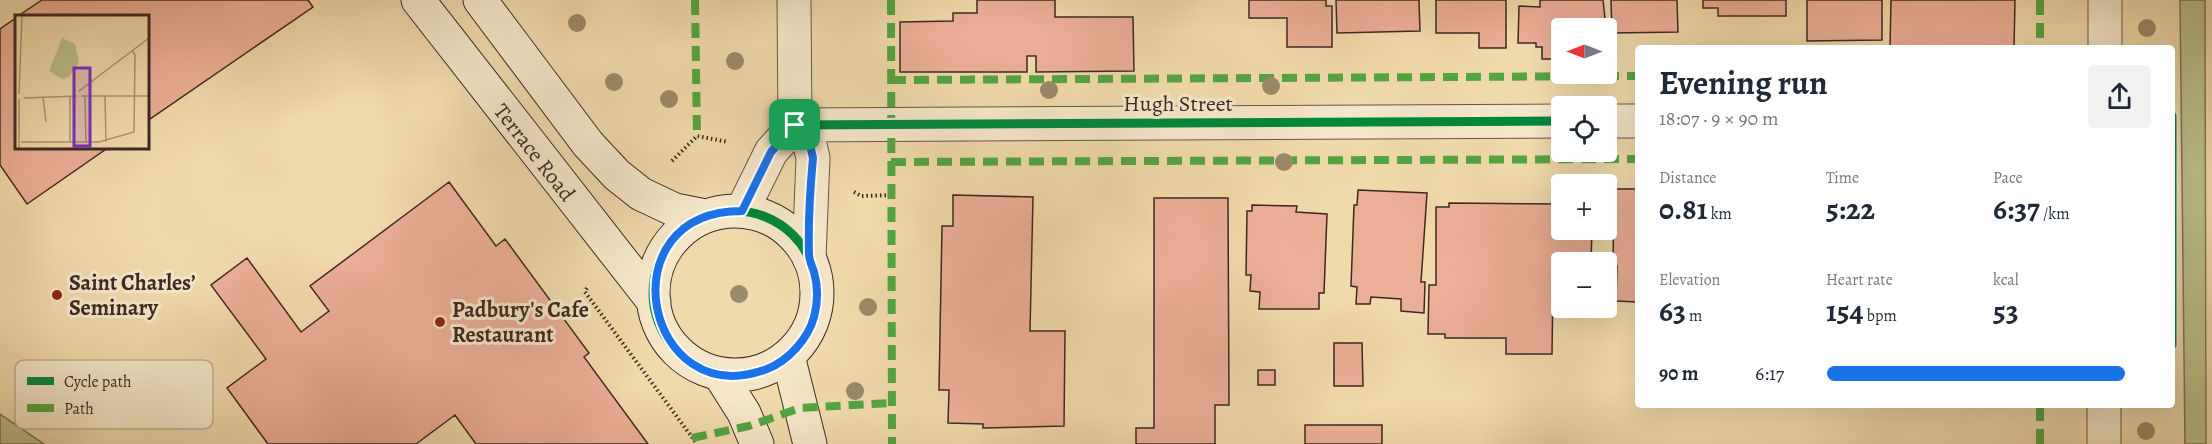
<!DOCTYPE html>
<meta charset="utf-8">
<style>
:root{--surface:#fff;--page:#f2f2f3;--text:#1f2937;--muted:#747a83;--accent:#1a73e8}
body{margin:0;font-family:Alegreya,serif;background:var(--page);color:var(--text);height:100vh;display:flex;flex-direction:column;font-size:22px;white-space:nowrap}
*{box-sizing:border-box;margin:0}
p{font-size:20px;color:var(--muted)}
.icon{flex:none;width:33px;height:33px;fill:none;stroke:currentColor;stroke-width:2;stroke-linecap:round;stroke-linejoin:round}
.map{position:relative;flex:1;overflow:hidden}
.side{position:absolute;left:1635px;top:45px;width:540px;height:363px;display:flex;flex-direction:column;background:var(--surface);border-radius:6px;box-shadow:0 6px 24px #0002}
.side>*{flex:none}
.needle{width:39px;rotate:270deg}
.controls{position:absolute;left:1551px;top:18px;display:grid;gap:12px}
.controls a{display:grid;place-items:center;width:66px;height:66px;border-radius:6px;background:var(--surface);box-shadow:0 6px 24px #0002;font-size:30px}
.pin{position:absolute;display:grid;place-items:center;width:51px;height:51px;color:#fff;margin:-26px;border-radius:12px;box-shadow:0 3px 9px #0006}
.round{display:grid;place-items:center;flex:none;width:63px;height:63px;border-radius:6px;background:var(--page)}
.head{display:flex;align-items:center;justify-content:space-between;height:102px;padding:0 24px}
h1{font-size:33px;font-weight:700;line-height:45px}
.stats{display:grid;grid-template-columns:repeat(3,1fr);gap:9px;height:102px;padding:6px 24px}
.stats div{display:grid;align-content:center}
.stats b{font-size:30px;font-weight:700}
.stats small{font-size:16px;font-weight:400}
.stats p{font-size:16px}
ul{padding:0 24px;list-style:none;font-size:20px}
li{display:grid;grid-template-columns:96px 72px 1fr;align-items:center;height:45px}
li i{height:15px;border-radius:8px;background:var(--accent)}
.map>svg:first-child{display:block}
.green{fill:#bcbe87;stroke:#7c7455;stroke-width:1.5}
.building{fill:#ebaf97;stroke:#3d2a23;stroke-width:1.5}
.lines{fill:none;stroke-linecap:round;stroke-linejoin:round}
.street-casing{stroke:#6a5645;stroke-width:35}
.secondary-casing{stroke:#3d2a23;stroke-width:35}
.path{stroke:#3d2a23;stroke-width:4;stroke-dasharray:1.5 3;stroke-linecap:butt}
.street{stroke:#f5e6c8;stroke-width:33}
.secondary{stroke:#f5e6c8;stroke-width:33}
.quiet{stroke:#54a442;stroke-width:8;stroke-dasharray:15 8;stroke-linecap:butt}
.cycleway-casing{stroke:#f5e6c8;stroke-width:13}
.cycleway{stroke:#00873e;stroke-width:9}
.tree{fill:#9b896b}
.route-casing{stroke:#fff;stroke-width:12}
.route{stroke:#1a73e8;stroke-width:8}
.poi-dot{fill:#8f2418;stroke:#f5e6c8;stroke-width:2}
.labels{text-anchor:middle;stroke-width:6;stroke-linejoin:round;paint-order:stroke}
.street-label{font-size:22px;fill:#3d2a23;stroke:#f5e6c8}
.poi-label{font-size:22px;font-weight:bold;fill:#3d2a23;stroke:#f5e6c8;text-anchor:start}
.inset-road{fill:none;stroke:#a89375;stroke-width:1.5}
.view{fill:#7b2cbf;fill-opacity:0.15;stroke:#7b2cbf;stroke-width:3}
.inset-edge{fill:none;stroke:#3d2a23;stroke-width:3}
.key{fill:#f5e6c8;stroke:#beae96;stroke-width:1.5}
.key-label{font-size:16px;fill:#3d2a23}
</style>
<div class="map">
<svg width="2212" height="444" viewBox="0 0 2212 444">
<rect width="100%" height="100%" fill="#f0d9ab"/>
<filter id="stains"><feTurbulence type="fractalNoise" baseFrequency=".00333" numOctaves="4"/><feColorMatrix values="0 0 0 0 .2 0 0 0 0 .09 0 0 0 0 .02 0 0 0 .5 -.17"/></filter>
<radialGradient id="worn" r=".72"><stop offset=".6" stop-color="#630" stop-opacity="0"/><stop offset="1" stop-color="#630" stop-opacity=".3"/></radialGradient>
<path class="green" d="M2180,0H2205L2206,444H2185Z
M0,414L44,444H0Z"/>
<path class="building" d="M42,0H308L313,7L147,121V16H18Z
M977,0H1055V17H1133L1134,71L1036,72V56H1027V72H900V22L953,21V13H977Z
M1249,0H1326V6H1332V47H1287V18H1249Z
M1336,0H1419L1420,31L1337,33Z
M1436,0H1506V48H1479V33H1436Z
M1540,0H1603L1606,28H1562V59H1542V47H1536V43H1518L1519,6L1540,7Z
M1611,0H1677L1678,32L1612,33Z
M1703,0H1786V16H1718V8H1703Z
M1807,0H1882V40L1807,41Z
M1891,0H2015L2014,48H1890Z
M16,18V147H109L27,204L0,165V29Z
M449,182L496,246L505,239L589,353L584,357L648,444H476L455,415L416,444H268L227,388L266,359L211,285L247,258L301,332L329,311L310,286Z
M1614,189H1638V302L1616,301L1617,266H1613Z
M1358,190L1427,193L1421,282H1425L1424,313L1401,311V299L1371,297L1370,304H1356L1357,287L1351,286L1354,205H1357Z
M953,195L1033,197L1030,331H1065L1064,426L983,428V424L948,423L949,390H939L942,226H953Z
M1154,198H1228L1229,405H1215V444H1136V428H1154Z
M1449,203L1562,204V230H1592L1591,262H1562V283H1553L1552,354H1506V338H1445V334H1428L1429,285H1436V207H1449Z
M1252,205L1297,206L1296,212L1327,214L1324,293H1319V309H1259L1260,292L1250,291L1251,275H1246L1247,211H1252Z
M1334,343H1362L1363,386H1334Z
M1258,370H1275V385H1258Z
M1305,425H1382V444H1305Z"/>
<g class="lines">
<g class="street-casing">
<path id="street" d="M794,0L795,125L810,145L813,158L809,258
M2105,0V48
M1606,121H1638
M795,125L1562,121
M742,211L771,152L795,125
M2104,444V405"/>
</g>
<g class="secondary-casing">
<path id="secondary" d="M418,0L654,302
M480,0L588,144L617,175L641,194L675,210L705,216
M653 293a82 82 0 1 1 164 0a82 82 0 1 1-164 0Z
M788,356L810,444
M720,375L744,413L757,444"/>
</g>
<path class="path" d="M672,161L697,136L728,142
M854,192L861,196L892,195
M587,288L585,292L697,444"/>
<use href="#street" class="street"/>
<use href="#secondary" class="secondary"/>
<path class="quiet" d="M695,0L697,136
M891,0L892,444
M2040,0V48
M891,80L1638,76
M891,162L1638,159
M692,438L749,426L800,408L892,403
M2040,444V405"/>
<g class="cycleway-casing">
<path id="cycleway" d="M2172,116V345
M795,125L1562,121
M653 293a82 82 0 1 1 164 0a82 82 0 1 1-164 0Z"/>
</g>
<use href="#cycleway" class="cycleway"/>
</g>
<g class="tree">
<circle cx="577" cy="23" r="9"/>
<circle cx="2147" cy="28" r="9"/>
<circle cx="735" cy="61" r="9"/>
<circle cx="614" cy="82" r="9"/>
<circle cx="1271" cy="86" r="9"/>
<circle cx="1049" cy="90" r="9"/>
<circle cx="669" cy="99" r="9"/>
<circle cx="1284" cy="162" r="9"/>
<circle cx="739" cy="294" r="9"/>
<circle cx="868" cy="307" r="9"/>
<circle cx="855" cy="391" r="9"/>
<circle cx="2146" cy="431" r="9"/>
</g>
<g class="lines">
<g class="route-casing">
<path id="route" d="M795,125L810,145L813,158C810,190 808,222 809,254C809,260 812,266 814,272C818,286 818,302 814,317C808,339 788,361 767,369C645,415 604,211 742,211L771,152Z"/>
</g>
<use href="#route" class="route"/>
</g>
<g class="poi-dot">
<circle cx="57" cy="295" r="6"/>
<circle cx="440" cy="322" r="6"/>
</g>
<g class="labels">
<g class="street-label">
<text x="1178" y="111">Hugh Street</text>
<text transform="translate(535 152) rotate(52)" y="8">Terrace Road</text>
</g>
<g class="poi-label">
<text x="69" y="290">Saint Charles’<tspan x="69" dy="25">Seminary</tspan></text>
<text x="452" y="317">Padbury's Cafe<tspan x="452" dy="25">Restaurant</tspan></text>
</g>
</g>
<g transform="translate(15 15)">
<rect width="134" height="134" fill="#f0d9ab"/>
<path d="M47,23L60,29L64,47L54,62L47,64L34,56Z" fill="#bcbe87"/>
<path class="inset-road" d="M64,76L134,23M4,79L7,0M55,81V127M66,81H134M90,81L91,127M28,82L31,107M70,82L71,127M9,83L62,81M6,127H84L119,117L120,40L117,35M4,133V84"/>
<path class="view" d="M59,53H75V131H59Z"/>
<rect width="134" height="134" class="inset-edge"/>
</g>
<rect x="15" y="360" width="198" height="69" rx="9" class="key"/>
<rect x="27" y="377" width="27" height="8" fill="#00873e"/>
<rect x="27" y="404" width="27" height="8" fill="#54a442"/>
<g class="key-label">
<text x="64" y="387">Cycle path</text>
<text x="64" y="414">Path</text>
</g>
<rect width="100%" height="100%" filter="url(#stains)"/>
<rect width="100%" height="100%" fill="url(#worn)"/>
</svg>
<div class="controls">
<a><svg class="needle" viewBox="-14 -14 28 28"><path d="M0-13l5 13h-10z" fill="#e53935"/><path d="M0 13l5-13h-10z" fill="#747a83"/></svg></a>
<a><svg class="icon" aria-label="locate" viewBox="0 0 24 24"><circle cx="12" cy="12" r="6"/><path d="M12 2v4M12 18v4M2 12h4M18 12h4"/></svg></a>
<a>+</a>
<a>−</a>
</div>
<div class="pin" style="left:795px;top:125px;background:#1e9e55"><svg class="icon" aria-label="arrive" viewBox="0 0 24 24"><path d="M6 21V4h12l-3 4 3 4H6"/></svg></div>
<section class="side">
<div class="head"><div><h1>Evening run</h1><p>18:07 · 9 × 90 m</p></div><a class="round"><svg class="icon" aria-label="share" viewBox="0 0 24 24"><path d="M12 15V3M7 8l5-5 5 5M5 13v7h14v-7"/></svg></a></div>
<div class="stats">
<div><p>Distance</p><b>0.81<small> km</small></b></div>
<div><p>Time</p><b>5:22</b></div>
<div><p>Pace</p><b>6:37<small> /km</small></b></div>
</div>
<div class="stats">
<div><p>Elevation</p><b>63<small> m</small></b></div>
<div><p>Heart rate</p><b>154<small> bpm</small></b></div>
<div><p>kcal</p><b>53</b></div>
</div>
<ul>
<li><b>90 m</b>6:17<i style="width:92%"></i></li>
</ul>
</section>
</div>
